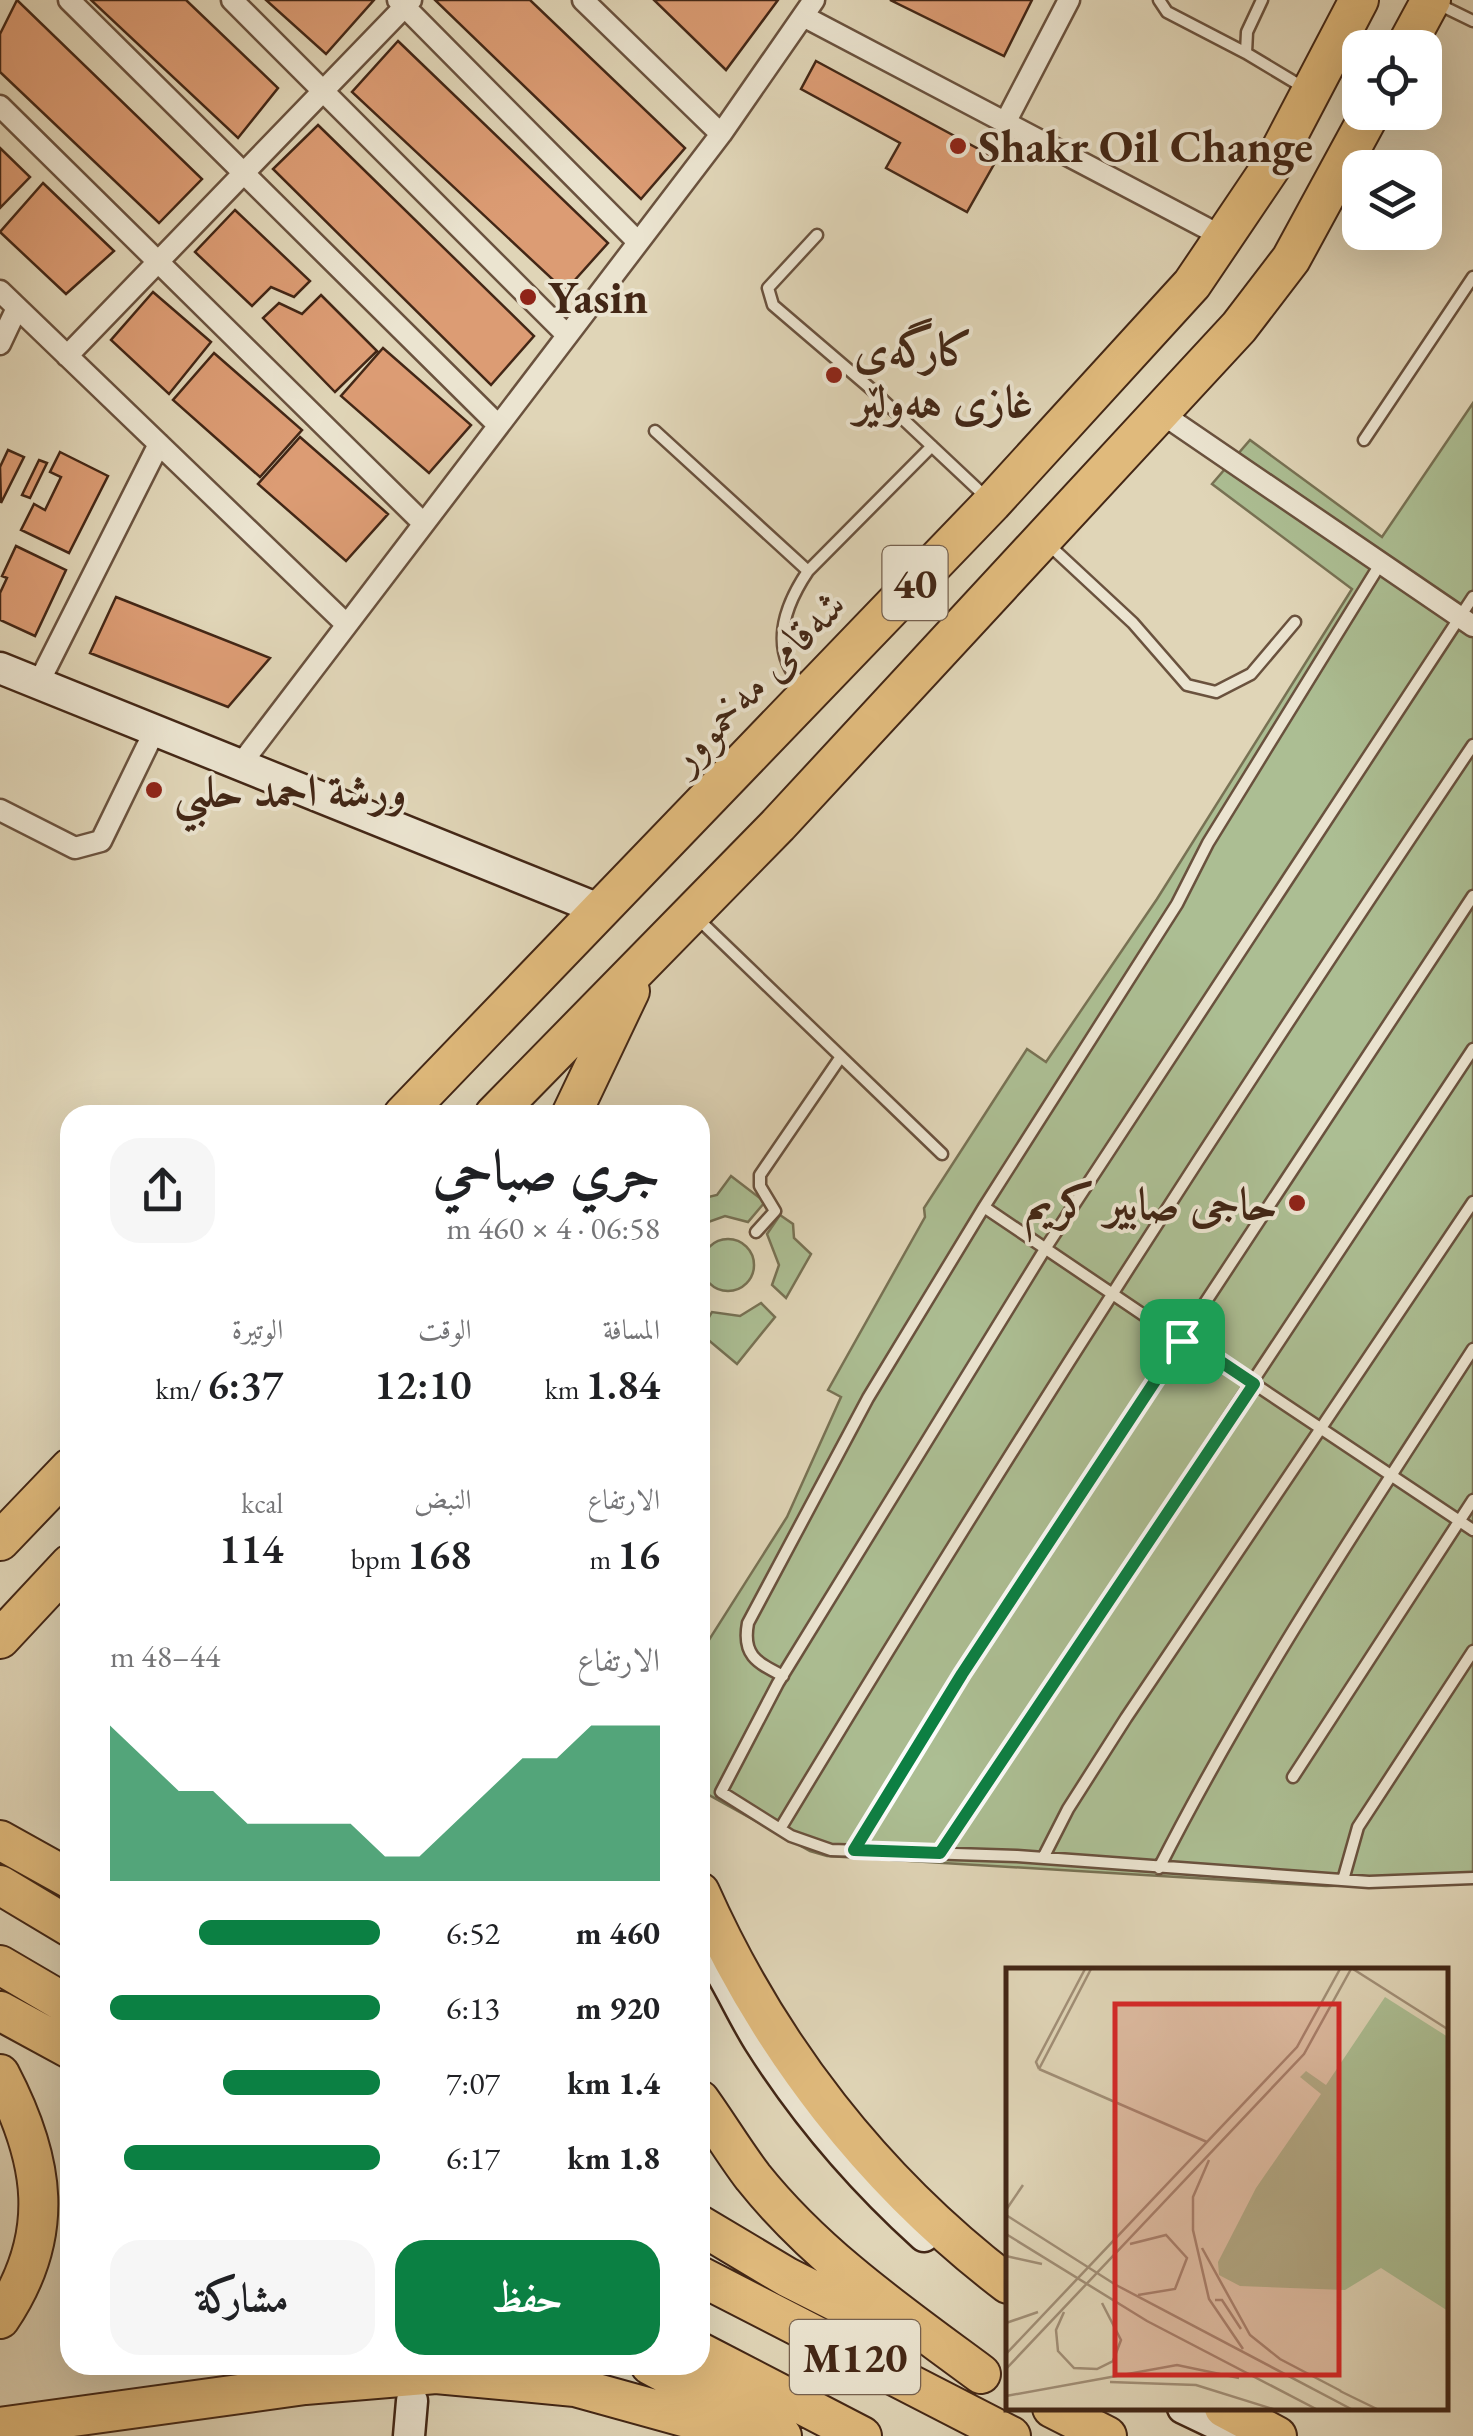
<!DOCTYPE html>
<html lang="ar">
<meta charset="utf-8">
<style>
:root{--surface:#fff;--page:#f6f6f6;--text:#202124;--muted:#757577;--accent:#0b8043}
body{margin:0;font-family:"EB Garamond",Amiri,serif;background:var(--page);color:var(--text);direction:rtl;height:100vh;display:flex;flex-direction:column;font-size:38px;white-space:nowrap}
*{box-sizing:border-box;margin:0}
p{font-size:32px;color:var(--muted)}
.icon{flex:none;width:55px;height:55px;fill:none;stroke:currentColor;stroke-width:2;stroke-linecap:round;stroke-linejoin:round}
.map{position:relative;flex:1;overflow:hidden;direction:ltr}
.panel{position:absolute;left:60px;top:1105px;width:650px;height:1270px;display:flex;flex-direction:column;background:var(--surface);border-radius:30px;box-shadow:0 10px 40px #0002;direction:rtl}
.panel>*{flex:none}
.fabs{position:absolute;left:1342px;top:30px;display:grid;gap:20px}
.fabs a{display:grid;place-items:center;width:100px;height:100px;border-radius:20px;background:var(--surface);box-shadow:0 10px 40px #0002;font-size:50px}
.pin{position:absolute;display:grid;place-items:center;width:85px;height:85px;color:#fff;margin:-42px;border-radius:20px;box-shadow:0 5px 15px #0006}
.round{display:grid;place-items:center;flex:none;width:105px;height:105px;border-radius:30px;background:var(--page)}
.overview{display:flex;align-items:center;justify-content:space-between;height:170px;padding:0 50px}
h1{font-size:55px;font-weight:600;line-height:75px}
.figures{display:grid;grid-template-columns:repeat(3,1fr);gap:15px;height:170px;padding:10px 50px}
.figures div{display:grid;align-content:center}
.figures b{font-size:42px;font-weight:600}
.figures small{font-size:28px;font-weight:400}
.figures p{font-size:28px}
.chart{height:280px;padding:20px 50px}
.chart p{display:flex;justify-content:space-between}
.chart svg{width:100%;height:180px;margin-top:10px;fill:var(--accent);opacity:.7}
.action{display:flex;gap:20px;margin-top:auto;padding:20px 50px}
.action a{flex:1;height:115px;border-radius:30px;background:var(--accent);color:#fff;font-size:40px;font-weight:600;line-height:115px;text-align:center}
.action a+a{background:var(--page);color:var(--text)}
ul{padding:0 50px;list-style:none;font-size:32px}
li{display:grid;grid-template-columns:160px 120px 1fr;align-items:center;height:75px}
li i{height:25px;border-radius:12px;background:var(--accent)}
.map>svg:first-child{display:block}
.green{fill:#acbe93;stroke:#787254;stroke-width:2.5}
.building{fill:#dc9c74;stroke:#432716;stroke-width:2.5}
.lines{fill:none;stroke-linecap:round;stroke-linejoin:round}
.lane-casing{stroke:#6a523e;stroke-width:15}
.street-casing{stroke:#6a523e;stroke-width:25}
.secondary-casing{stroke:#432716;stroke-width:35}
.highway-casing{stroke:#432716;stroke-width:42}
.lane{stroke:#ebe4d0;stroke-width:10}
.street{stroke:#ebe4d0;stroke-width:20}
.secondary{stroke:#ebe4d0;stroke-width:30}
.highway{stroke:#e0ba7c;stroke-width:38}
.route-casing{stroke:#fff;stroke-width:20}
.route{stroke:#0b8043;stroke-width:12}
.poi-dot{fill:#8f2418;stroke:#ebe4d0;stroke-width:4}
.labels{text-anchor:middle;stroke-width:8;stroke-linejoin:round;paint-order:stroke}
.shield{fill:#ebe4d0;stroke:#75604e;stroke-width:2.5}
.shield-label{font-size:42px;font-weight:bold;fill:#432716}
.poi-label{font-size:45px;font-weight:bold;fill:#432716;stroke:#ebe4d0;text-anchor:start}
.street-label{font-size:45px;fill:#432716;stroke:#ebe4d0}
.inset-road{fill:none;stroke:#a18f77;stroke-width:2.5}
.view{fill:#d62828;fill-opacity:0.15;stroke:#d62828;stroke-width:5}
.inset-edge{fill:none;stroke:#432716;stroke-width:5}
</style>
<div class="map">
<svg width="1473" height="2436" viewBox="0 0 1473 2436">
<rect width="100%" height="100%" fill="#e0d5b7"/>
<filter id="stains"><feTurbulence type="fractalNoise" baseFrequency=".002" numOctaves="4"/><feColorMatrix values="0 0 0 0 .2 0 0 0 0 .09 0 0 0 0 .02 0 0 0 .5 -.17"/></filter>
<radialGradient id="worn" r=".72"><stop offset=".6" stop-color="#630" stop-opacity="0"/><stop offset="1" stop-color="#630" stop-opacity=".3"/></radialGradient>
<path class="green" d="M1473,403V1883L1326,1886L827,1856L810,1851L700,1790V1654L787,1517L841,1397L828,1390L925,1217L924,1208L1027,1049L1046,1062L1157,899L1352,589L1212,484L1250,440L1382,537Z
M731,1176L765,1202L748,1222L725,1216L700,1225V1199L717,1195Z
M780,1215L793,1224L794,1238L811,1254L786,1298L772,1285L779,1265L767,1234Z
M702 1265a26 26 0 1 1 52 0a26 26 0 1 1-52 0Z
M761,1303L775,1317L737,1364L700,1333L712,1312L740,1316Z"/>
<path class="building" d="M17,0L202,179L159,223L0,72V34Z
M91,0H186L278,88L238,138Z
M266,0H374L326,54Z
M435,0H530L685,148L641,199Z
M654,0H778L726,70Z
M890,0H1032L1004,56Z
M398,41L608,243L565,291L352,92Z
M816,61L997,159L967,212L886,168L900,143L801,89Z
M318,125L534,336L491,385L273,169Z
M0,148L30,177L0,208Z
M43,183L114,251L66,294L0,232Z
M235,210L310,281L294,297L271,287L252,306L195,252Z
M153,292L211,342L169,394L111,340Z
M321,295L377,351L335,392L263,318L279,303L302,314Z
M383,348L471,425L429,473L341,396Z
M214,353L302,430L260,477L173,400Z
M300,437L388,514L346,561L258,484Z
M8,450L24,457L1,503L0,467Z
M60,452L108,476L69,553L21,530L34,504L45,510L61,477L50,472Z
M39,460L47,463L30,498L22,495Z
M16,546L66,570L35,636L0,620V593L7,578L2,576Z
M116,597L270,658L228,707L90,653Z"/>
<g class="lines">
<g class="lane-casing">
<path id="lane" d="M1159,0L1167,12L1246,53
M1262,0L1247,32L1246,53L1306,89
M1436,3L1473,21
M817,235L768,288L773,305L870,388L988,499
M655,431L808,571
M1364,440L1473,277
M1048,544L1133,623L1187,685L1216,692L1251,674L1295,622
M1473,597L1045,1249L778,1683L721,1792L791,1836L831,1850L1017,1856L1369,1882L1473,1878
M803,686C769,651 783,608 808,571L932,446
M696,917L942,1154
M984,1207L1182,1341
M756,1232L775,1211L760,1186V1175L840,1058
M1184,1337L1473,1530
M783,1676C756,1662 742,1655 748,1623L868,1398L984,1207L1177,904L1208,843L1379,566
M1293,1777L1473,1500
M780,1829C1001,1462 1233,1101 1473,745
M854,1850L1012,1596L1473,896
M940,1853L1473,1049
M1043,1858L1068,1809L1126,1718L1473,1202
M1159,1868C1251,1687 1363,1519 1473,1349
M1343,1880L1358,1827L1473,1651"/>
</g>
<g class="street-casing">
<path id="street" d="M69,0L498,425
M232,0L567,335
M398,0L638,242
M583,0L721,134
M803,16L1227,239
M0,106L423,523
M1006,121L1069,0
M0,291L346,624
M0,344L17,308
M67,356L411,0
M1161,413L1473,626
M38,684L159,444
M240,765L721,134L814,0
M0,810L75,848L101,841L155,730"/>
</g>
<g class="secondary-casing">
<path id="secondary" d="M0,668L601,910
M700,1941C724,1971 739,2009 759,2041C805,2114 860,2178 924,2236
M1183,2408L1242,2436
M409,2436L412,2401"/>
</g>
<g class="highway-casing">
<path id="highway" d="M1405,48L1431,0
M403,1115L992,503L1192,284L1273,164L1359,0
M494,1115L778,825L1239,327L1291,259L1371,112
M571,1115L630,991
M0,1541L70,1468
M0,1639L70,1564
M0,1840L70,1879
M0,1885L70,1927
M700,1892C769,2047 873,2181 1008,2284
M0,1965L70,2006
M0,2011L70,2049
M0,2074C45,2160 57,2235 0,2319
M700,2100C718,2125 734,2152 753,2177C816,2256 900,2314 981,2374
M700,2225L787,2277L898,2333
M700,2276L1011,2436
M700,2352L862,2436
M650,2365L782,2436
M1052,2408L1107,2436
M1224,2408L1277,2436
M0,2427L305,2385L436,2374L575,2387L752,2436"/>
</g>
<use href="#lane" class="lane"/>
<use href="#street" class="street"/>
<use href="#secondary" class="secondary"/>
<use href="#highway" class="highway"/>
</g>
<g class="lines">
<g class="route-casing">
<path id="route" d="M1184,1337L1254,1384L940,1853L854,1850L962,1674Z"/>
</g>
<use href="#route" class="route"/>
</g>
<g class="poi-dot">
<circle cx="958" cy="146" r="10"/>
<circle cx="528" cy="297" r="10"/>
<circle cx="834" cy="375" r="10"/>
<circle cx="154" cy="790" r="10"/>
<circle cx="1297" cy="1203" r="10"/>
</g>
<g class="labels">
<g class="shield">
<rect x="882.5" y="546" width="65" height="74" rx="8"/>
<rect x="790" y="2320" width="130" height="74" rx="8"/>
</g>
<g class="shield-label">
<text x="915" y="598">40</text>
<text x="855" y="2372">M120</text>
</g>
<g class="poi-label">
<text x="978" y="162">Shakr Oil Change</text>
<text x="548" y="313">Yasin</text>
<text x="854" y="365">کارگەی<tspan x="854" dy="52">غازی هەولێر</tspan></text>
<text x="174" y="806">ورشة احمد حلبي</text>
<text x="1277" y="1219" text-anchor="end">حاجی صابیر کریم</text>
</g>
<g class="street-label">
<text transform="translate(756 680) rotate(-46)" y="16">شەقامی مەخموور</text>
</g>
</g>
<g transform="translate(1006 1968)">
<rect width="442" height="442" fill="#e0d5b7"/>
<path d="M379,29L442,69V343L375,300L339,322L234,318L213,307L212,294L250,220L315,126L294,109L300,103L320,117Z" fill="#acbe93"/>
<path class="inset-road" d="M347,1L443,62M33,101L201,174M33,101L30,94L79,1M33,101L85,1M203,192L187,229V262L203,331L237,381M0,242L17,217M0,247L110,317L347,442M0,266L141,353L312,442M124,276L160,267L181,290L169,321L132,327M196,280L244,367L274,391L335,423M0,288L36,296M209,332H216L235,361M58,344L50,362L52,383L68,400L91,401L107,393L115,372L96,335M0,355L32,344M0,386L291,79L334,1M0,401L298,86L345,1M104,414L190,417L270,442M334,423L373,442M0,428L171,397L233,410"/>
<path class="view" d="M109,36H333V407H109Z"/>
<rect width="442" height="442" class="inset-edge"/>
</g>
<rect width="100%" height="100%" filter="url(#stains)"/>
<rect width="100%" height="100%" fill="url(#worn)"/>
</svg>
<div class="fabs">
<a><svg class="icon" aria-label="locate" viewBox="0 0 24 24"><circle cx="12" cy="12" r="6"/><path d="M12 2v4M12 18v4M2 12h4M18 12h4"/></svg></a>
<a><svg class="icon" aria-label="layers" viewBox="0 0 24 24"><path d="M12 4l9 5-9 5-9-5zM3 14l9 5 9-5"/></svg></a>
</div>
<div class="pin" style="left:1182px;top:1341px;background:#1e9e55"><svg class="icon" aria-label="arrive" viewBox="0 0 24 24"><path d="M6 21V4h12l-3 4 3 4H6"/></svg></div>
<section class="panel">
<div class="overview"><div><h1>جري صباحي</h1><p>06:58 · 4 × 460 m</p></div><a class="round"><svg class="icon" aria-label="share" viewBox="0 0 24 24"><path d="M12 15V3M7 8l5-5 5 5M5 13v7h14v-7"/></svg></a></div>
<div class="figures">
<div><p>المسافة</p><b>1.84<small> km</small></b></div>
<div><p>الوقت</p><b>12:10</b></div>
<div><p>الوتيرة</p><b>6:37<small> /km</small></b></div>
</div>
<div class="figures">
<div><p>الارتفاع</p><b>16<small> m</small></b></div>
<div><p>النبض</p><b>168<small> bpm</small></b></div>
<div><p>kcal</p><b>114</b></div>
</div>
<div class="chart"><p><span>الارتفاع</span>44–48 m</p>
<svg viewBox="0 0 160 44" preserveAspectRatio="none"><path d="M0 44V6L10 14L20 22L30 22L40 30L50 30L60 30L70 30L80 38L90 38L100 30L110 22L120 14L130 14L140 6L150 6L160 6V44z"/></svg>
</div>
<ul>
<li><b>460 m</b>6:52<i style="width:67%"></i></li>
<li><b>920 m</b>6:13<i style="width:100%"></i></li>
<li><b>1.4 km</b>7:07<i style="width:58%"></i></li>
<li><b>1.8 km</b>6:17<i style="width:95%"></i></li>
</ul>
<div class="action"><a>حفظ</a><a>مشاركة</a></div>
</section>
</div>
